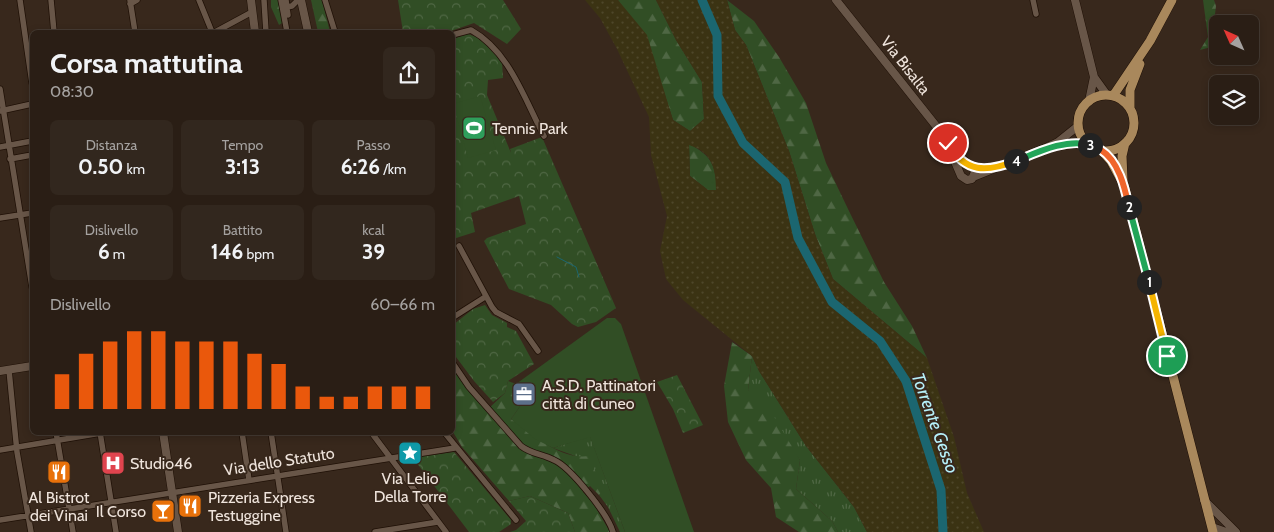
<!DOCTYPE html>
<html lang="it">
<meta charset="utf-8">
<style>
:root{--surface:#2a1e15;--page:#32271e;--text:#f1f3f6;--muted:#a5a2a0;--line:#463c34;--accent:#ea580c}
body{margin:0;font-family:Cabin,sans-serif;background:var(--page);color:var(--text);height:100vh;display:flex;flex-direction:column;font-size:19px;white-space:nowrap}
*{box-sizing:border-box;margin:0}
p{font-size:16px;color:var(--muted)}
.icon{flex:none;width:28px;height:28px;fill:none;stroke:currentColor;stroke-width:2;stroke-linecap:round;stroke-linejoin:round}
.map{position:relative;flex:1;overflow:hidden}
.details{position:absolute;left:30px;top:30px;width:425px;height:405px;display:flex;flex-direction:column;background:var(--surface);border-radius:8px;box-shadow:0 2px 8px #0003,0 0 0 1px var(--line)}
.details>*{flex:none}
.needle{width:32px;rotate:315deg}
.buttons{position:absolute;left:1209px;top:15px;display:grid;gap:10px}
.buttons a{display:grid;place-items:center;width:50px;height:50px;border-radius:8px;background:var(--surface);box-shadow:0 2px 8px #0003,0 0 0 1px var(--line);font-size:25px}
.pin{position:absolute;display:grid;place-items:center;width:42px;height:42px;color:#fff;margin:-21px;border:2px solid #fff;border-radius:50%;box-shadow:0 1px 5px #0007}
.km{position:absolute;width:25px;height:25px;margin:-12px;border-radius:50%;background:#222;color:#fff;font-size:14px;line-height:25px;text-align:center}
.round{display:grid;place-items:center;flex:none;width:52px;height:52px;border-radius:8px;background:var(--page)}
.head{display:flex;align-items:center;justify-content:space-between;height:85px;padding:0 20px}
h1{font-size:28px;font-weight:700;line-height:38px}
.metrics{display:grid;grid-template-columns:repeat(3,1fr);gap:8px;height:85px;padding:5px 20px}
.metrics div{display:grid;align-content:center;border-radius:8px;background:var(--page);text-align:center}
.metrics b{font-size:21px;font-weight:700}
.metrics small{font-size:14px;font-weight:400}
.metrics p{font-size:14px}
.chart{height:140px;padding:10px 20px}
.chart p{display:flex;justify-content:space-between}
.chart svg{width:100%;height:90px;margin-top:5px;stroke:var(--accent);stroke-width:6}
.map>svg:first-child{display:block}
.grass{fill:url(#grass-tufts)}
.forest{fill:url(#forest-firs)}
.sand{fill:url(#sand-dots);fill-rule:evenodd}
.park{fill:url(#park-crowns)}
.pitch{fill:#314e25}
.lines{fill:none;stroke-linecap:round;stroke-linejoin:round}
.stream{stroke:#1b6670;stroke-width:1}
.river{stroke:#1b6670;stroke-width:9}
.street-casing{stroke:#1f1006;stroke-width:7}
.secondary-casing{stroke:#1f1006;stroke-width:9}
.primary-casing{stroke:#1f1006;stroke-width:10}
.street{stroke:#685648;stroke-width:5.5}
.secondary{stroke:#685648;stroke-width:8}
.primary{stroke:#a9885c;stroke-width:9}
.split-1-casing{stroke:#fff;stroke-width:10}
.split-2-casing{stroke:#fff;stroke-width:10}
.split-3-casing{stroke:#fff;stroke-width:10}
.split-4-casing{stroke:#fff;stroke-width:10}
.split-5-casing{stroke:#fff;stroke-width:10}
.split-1{stroke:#f5b400;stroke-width:6}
.split-2{stroke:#22a559;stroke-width:6}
.split-3{stroke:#f0652b;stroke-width:6}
.split-4{stroke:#22a559;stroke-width:6}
.split-5{stroke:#f5b400;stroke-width:6}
.labels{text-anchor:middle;stroke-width:4;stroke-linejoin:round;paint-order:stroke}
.street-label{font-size:16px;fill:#efe4dc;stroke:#38281c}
.poi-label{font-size:16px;fill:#efe4dc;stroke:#38281c;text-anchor:start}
.water-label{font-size:18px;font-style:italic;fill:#b6f0f9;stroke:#38281c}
</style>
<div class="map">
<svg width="1274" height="532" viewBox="0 0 1274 532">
<defs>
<pattern id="grass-tufts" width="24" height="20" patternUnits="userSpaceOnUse" patternTransform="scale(1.25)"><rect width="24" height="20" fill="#314e25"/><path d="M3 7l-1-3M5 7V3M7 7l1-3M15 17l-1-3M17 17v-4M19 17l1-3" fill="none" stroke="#4f6744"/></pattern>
<pattern id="forest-firs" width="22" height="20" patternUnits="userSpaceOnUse" patternTransform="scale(1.25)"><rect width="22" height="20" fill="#314e25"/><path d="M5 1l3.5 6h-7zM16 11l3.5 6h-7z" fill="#4f6744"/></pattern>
<pattern id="sand-dots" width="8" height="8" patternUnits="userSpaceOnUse" patternTransform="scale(1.25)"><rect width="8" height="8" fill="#3b3313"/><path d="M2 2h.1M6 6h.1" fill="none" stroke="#4e472a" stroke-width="1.8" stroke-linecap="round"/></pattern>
<pattern id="park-crowns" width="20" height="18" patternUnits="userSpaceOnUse" patternTransform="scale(1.25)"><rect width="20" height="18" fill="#314e25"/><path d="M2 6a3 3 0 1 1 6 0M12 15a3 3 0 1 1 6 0" fill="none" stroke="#4f6744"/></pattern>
</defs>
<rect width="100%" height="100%" fill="#38281c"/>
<path class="grass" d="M752,356L759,371L806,446L854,507L867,532H838L832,521L796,489L800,460L748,390Z
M590,436L625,532H620L608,507L599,495L602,490L578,457L553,448Z"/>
<path class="forest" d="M271,0H279L282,23L279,25L271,7Z
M311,0H322L330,32H318Z
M618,0H656L676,40L702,82L704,119L690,131L673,120L662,86Z
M727,0L754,21L779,57L806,103L826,163L848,209L884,282L912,326L927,358L833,279L815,234L789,151L746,45L735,30Z
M1203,0H1214L1216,6L1211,47L1200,50L1208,37Z
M689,144C713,156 715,166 717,190H708L690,176Z
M732,342L752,356L748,390L767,405L800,460L796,489L832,521L838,532H799L776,517L771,488L746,460L728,422L724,386Z
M452,367L486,411L505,393L508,381L516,384L523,402L511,419C534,435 560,460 589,456L603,490L599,495L590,486L583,492L593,503L610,532H575L568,513L530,496L509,501L462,447L453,432Z"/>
<path class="sand" d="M585,0H618L647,35L673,120L690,131L704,119L702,82L676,40L656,0H727L735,30L746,45L789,151L815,234L833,279L927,358L954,437L967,493L984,532H867L854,507L806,446L759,371L752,356L683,300L666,279L660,251L667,216L651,155L649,117L617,49L600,18ZM689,145C712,152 716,168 716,190H708L690,176Z"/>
<path class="park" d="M398,0H503L521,29L507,44L474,23L448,32H403Z
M468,34L479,38L502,62L503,78L488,80L487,95L511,153L510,149L542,137L616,308L596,322L578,327L572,324L551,305L509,289L484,241L487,238L526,224L519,196L471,213L475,232L453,239V39Z
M485,305L492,315L507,323V327L516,331L534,364L508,381L505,393L493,402L474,381L453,353V325L473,309Z
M677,375L703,425L683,433L673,409L657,382Z
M454,452L511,520V524L499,532H469L416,462L418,457Z
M530,496L568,513L575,532H510L516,530L526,521L509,501Z"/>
<path class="pitch" d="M480,96L496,150L468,158L453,104Z
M607,318H615L621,324L694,532H625L590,437L553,448L535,439L511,419L523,402L516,384Z"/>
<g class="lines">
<path class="stream" d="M557,257L576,267L579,277"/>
<path class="river" d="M702,0L717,35L718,96L743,143L785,182L798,238L832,302L880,341L906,381L941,490L943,532"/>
<g class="street-casing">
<path id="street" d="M20,0L32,83
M51,0L54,32
M130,0L135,32
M199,0L212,32
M264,0L266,32
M281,0L287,32
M286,0L288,15
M325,0L335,32
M1033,0L1036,14
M130,4L137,0
M287,7L292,6L298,0
M215,32L252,12
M452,35L471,30C509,51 524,98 544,136
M0,89L32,287
M0,111L32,104
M0,147L32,141
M10,159L32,155
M0,218L32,213
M459,246L492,307L496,312L519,324L538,351
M452,318L485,297
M452,362L469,387L521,446C531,454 542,454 554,460C570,467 608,514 613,532
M9,370L17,452L31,532
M56,432L73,532
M100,432L116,532
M242,432L249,480
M271,432L286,532
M371,432L446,532
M444,432L516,520
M0,450L107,432
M0,520L455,448
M375,532L438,522"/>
</g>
<g class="secondary-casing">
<path id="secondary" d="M251,0L255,32
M301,0L308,32
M836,0L944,136L961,176L967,180L972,179L975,172L973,168L951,149
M1075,0L1094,77L1089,101
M1094,77L1107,95
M1053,147L1080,143L1089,144
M973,177L1043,149L1058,142L1078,126
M0,371L32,366
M163,432L178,532
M1204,500L1236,532
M1212,527L1226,532"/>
</g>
<g class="primary-casing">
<path id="primary" d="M1078 123a28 28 0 1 1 56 0a28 28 0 1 1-56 0Z
M1113,96L1150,41L1172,0
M1130,108V90L1140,64
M1101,150L1111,161L1124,185L1213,532
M1123,180L1122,156L1125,143"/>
</g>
<use href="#street" class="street"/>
<use href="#secondary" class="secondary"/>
<use href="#primary" class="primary"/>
</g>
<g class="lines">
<g class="split-1-casing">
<path id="split-1" d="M1149,282L1167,356"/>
</g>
<g class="split-2-casing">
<path id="split-2" d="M1129,207L1149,282"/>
</g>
<g class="split-3-casing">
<path id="split-3" d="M1090,145C1094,148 1098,148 1101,150C1119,161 1125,189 1129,207"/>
</g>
<g class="split-4-casing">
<path id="split-4" d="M1016,161C1038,152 1067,138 1090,145"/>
</g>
<g class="split-5-casing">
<path id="split-5" d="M948,143C965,174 987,172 1016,161"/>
</g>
<use href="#split-1" class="split-1"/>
<use href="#split-2" class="split-2"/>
<use href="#split-3" class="split-3"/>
<use href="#split-4" class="split-4"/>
<use href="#split-5" class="split-5"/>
</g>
<defs>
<g id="stadium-square" transform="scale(1.25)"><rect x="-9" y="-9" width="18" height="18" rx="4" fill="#2e9e5b" stroke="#38281c"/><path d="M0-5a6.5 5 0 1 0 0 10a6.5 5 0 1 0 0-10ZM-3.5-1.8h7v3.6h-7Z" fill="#fff"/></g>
<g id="office-square" transform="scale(1.25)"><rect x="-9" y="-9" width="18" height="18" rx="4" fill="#5c6f8a" stroke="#38281c"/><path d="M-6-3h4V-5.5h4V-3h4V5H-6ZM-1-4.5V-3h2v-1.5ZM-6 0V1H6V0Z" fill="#fff"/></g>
<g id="sight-square" transform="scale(1.25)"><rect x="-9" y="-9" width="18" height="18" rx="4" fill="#0f9aa8" stroke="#38281c"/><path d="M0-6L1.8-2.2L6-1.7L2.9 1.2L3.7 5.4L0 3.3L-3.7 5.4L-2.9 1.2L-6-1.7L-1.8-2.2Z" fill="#fff"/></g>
<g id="hospital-square" transform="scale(1.25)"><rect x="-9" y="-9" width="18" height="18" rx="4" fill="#e0444e" stroke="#38281c"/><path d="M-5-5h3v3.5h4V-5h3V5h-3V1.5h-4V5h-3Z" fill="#fff"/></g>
<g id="restaurant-square" transform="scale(1.25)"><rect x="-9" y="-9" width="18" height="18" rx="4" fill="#e8710a" stroke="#38281c"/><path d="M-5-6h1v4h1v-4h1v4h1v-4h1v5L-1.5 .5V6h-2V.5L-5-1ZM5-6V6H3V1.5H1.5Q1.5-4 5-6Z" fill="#fff"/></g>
<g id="bar-square" transform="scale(1.25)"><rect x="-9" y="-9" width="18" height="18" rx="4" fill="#e8710a" stroke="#38281c"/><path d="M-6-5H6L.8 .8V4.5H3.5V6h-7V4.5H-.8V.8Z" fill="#fff"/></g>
</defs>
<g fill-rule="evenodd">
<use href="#stadium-square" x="474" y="128"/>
<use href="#office-square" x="524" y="394"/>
<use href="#sight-square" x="410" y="453"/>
<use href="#hospital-square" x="113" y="463"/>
<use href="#restaurant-square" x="59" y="472"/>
<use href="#restaurant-square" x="190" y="506"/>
<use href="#bar-square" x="163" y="511"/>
</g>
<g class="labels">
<g class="street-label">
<text transform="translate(906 65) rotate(52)" y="6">Via Bisalta</text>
<text transform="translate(279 461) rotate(-9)" y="6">Via dello Statuto</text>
</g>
<g class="poi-label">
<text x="492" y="134">Tennis Park</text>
<text x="542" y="391">A.S.D. Pattinatori<tspan x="542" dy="18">città di Cuneo</tspan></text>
<text x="130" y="469">Studio46</text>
<text x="410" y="484" text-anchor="middle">Via Lelio<tspan x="410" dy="18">Della Torre</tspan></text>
<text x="59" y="503" text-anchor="middle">Al Bistrot<tspan x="59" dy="18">dei Vinai</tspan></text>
<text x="208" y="503">Pizzeria Express<tspan x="208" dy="18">Testuggine</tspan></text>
<text x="146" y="517" text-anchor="end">Il Corso</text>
</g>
<g class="water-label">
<text transform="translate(935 423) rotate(70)" y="6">Torrente Gesso</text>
</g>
</g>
</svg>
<div class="buttons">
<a><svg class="needle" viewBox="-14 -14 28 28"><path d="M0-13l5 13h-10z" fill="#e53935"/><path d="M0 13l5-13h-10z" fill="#a5a2a0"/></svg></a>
<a><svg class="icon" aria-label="layers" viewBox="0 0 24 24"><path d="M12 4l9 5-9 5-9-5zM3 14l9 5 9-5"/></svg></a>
</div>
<div class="pin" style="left:1167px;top:356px;background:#1e9e55"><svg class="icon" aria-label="arrive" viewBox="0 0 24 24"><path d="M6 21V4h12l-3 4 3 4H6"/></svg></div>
<div class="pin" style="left:948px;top:143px;background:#d93025"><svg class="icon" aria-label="check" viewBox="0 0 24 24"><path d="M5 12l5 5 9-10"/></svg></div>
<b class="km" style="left:1149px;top:282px">1</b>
<b class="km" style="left:1129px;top:207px">2</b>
<b class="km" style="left:1090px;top:145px">3</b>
<b class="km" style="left:1016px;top:161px">4</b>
<section class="details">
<div class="head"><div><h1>Corsa mattutina</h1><p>08:30</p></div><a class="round"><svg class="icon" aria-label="share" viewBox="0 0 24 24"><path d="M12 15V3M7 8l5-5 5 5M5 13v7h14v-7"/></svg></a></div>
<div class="metrics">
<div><p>Distanza</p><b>0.50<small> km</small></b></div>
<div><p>Tempo</p><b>3:13</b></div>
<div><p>Passo</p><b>6:26<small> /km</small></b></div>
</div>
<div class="metrics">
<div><p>Dislivello</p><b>6<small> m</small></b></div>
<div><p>Battito</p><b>146<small> bpm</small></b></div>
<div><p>kcal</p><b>39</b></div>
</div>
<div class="chart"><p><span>Dislivello</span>60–66 m</p>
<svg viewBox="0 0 160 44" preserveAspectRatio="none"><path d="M5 44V27M15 44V17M25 44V11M35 44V6M45 44V6M55 44V11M65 44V11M75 44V11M85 44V17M95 44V22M105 44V33M115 44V38M125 44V38M135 44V33M145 44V33M155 44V33"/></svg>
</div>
</section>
</div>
